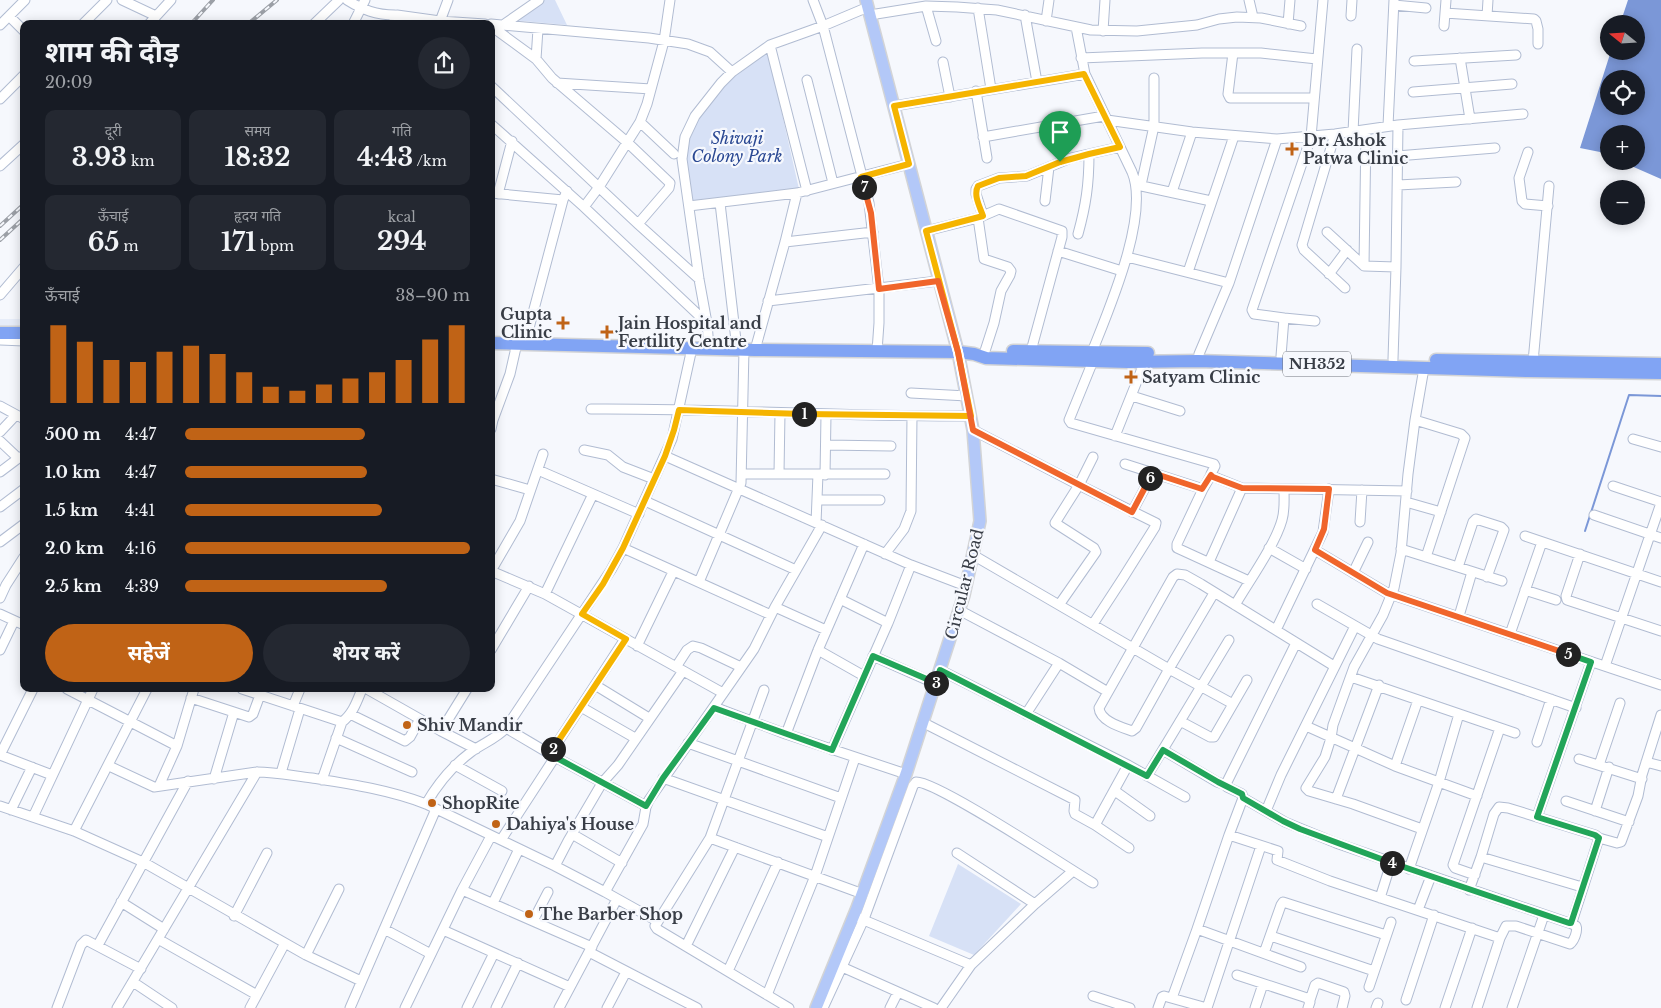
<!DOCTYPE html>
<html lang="hi">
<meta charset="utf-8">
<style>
:root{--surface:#171b24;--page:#242831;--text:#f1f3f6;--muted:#9ea1a6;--accent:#c06316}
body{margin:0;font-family:"Libre Baskerville","Noto Sans Devanagari",serif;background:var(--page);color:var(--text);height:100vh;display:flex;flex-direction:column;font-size:19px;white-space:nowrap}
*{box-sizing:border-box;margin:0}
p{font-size:16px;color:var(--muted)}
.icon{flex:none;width:28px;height:28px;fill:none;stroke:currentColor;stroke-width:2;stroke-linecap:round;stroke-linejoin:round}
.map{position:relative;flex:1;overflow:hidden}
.side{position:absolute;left:20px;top:20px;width:475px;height:672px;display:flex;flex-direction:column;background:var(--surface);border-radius:10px;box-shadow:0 2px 12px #0003}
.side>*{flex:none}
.needle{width:32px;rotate:288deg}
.tools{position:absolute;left:1600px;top:15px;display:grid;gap:10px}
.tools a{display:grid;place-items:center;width:45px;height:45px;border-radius:50%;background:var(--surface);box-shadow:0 2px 12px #0003;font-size:25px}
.pin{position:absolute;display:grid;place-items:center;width:42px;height:42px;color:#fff;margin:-51px -21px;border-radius:50% 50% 50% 0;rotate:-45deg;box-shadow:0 0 5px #0007}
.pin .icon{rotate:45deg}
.km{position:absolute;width:25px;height:25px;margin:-12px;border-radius:50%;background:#222;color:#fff;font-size:14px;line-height:25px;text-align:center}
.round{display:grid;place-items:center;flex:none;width:52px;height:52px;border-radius:26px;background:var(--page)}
.overview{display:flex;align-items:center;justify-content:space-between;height:85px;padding:0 25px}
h1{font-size:28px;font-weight:700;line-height:38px}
.stats{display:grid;grid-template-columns:repeat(3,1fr);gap:8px;height:85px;padding:5px 25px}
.stats div{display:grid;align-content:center;border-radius:10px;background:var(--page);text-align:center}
.stats b{font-size:25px;font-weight:700}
.stats small{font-size:14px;font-weight:400}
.stats p{font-size:14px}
.chart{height:140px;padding:10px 25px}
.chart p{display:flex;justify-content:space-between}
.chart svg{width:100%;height:90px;margin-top:5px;stroke:var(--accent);stroke-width:6}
.primary-button{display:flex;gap:10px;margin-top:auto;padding:10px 25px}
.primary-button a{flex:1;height:58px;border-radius:30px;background:var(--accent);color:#fff;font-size:20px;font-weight:700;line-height:58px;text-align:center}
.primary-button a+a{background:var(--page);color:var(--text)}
ul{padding:0 25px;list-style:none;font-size:16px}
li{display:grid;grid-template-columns:80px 60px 1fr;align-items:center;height:38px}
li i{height:12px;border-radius:6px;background:var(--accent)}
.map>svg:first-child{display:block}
.built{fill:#e7edf9}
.green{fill:#d7e1f6}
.water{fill:#7b97d7;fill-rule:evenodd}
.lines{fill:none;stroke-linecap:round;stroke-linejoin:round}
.stream{stroke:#7b97d7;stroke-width:2}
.minor-casing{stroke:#b1bcd2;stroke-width:11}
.major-casing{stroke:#d3d4d6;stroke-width:14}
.highway-casing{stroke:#d3d4d6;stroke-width:15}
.minor{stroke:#fff;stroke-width:9}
.major{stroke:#b3c8f8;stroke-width:11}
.highway{stroke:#81a4f4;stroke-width:12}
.rail-casing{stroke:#9b9fa6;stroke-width:4}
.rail{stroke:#f6f8fd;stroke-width:2;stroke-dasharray:5.5;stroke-linecap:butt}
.split-1-casing{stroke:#fff;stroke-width:10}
.split-2-casing{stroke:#fff;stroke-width:10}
.split-3-casing{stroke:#fff;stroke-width:10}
.split-4-casing{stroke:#fff;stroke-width:10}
.split-5-casing{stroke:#fff;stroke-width:10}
.split-6-casing{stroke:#fff;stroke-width:10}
.split-7-casing{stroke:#fff;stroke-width:10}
.split-8-casing{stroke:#fff;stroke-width:10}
.split-1{stroke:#f5b400;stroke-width:6}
.split-2{stroke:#f5b400;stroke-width:6}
.split-3{stroke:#22a559;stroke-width:6}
.split-4{stroke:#22a559;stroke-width:6}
.split-5{stroke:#22a559;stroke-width:6}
.split-6{stroke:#f0652b;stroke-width:6}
.split-7{stroke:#f0652b;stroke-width:6}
.split-8{stroke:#f5b400;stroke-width:6}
.poi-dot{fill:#c06316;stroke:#f6f8fd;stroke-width:2}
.labels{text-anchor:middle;stroke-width:4.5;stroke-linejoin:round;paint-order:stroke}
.shield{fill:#f6f8fd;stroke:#71757d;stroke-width:1}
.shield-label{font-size:15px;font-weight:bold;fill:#383d46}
.park-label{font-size:16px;font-style:italic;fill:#2a4893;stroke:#f6f8fd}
.poi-label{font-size:16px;font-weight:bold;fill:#383d46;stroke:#f6f8fd;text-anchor:start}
.street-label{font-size:16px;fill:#383d46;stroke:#f6f8fd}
</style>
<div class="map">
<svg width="1661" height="1008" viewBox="0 0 1661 1008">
<rect width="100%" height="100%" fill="#f6f8fd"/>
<path class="built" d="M0,319H24V344H0Z"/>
<path class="green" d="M542,0H555L567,25L511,20Z
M766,43L799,189L689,206L685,137L730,75Z
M958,864L1021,904L974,955L929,936Z"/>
<path class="water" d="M1628,0H1661V179L1620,161H1636V134H1609V156L1600,152L1580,148L1611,51H1636V24H1620ZM1609,79H1636V106H1609Z"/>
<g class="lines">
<path class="stream" d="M1585,531L1629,395L1661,396"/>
<g class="minor-casing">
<path id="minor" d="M122,0L156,16
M347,0C363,10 376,15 395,15
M813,0L823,26L869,203L879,289V323L877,351
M1249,0L1253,17
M1394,5L1426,8
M926,6L936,41
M978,8L991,89
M1445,13L1534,19L1536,21L1538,29V44
M870,15L926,6L957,7L997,10L1091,30L1137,31L1197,25L1219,19L1237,17L1261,18L1301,26
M1025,15L1037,82
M9,16L24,31
M1351,16L1352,0
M1487,16L1488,0
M1046,21L1049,0
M83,24L107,0
M149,24L171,0
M314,24L339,0
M353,24L365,0
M393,24L395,17L397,15L440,21L485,24
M439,24L448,0
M491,24L649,38L688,44L710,52L732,72
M1288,24L1290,0
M0,25L25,0
M503,25L539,0
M491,26L536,59L552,78L628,143L670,183L669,188L638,224
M1444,26L1446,0
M1076,27L1085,74L1132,172C1150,215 1109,309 1092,352
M1103,31L1105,0
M770,45L807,191
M1233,53L1228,94L1230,98H1314
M1081,58L1202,53H1261L1317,59
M1460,58L1470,119
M536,59L538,29
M1414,61L1516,55
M943,62L950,97
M807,80L833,183
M557,83L651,89
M491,86L638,224L699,279
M976,91L987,158
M1413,92L1512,84
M0,99L24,75
M894,106L1085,74
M1107,120L1192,132L1277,139L1335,134L1398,125L1523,114
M640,122L674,154
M491,124L584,207L599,187L640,122L647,104L664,41L670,0
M1388,126L1394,0
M1353,132L1357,49
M1335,134L1302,245L1304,250L1345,288
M983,137L1104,116
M1528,152L1519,178L1522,201L1525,204L1548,206
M1397,156L1495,148
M0,166L24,144
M1137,185L1211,201
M1141,185L1154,126V78
M1398,185L1456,182
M1172,192L1192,132
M491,193L563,200
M498,194L512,141
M1045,201L1049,167
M720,203L737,349
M689,206L797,193L909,164
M584,207L707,323
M983,216L976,194V189L978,186L999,178L1027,176L1071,158L1120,147
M978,218L984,259L1008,267L1011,271L1010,275L1001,291L994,323L985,351
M926,231L978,218L999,209L1062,231V237L1031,351
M1327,232L1364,266L1396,267
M1078,234C1086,205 1089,184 1089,154
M785,242L873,232
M1058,251L1122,271
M1127,257L1229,283
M1364,266L1366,130
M1188,272L1234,136
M1329,274L1347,250
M0,295L24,267
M768,301L938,281
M1284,318L1315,321
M0,340L24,341
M525,343L563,200L567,191
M709,348L707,323L699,279L682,159L685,137L695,116L721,83L732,72L770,45L823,26L868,7
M755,350L785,242L797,193
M1281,356L1284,318L1254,314L1252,310L1311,137L1323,0
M1393,359L1396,267L1398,125
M1093,361L1069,420L1071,423L1214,464L1215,466L1211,474L1212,476L1242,488L1407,491
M1198,361L1199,354L1229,283L1277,139
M1533,362L1549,186
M911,393L967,396
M1132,396L1180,411
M0,406L24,419
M591,409C718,408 844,417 971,416
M1415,420L1461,434L1465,438L1426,557
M491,429L493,420L510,374L517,343
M973,430L1079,485L1156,523L1155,527L1123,578L1093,624
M0,432L16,415
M1115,436L1145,361
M1633,439L1661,447
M0,441L18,458
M826,445L891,446
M584,450L608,455L623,467L654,479
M665,456L911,565L966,586
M1125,464L1203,489
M538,470L639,514
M0,472L20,457L24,456
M779,473L780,413
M742,474H885
M825,475L826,415
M1211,475L1203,489L1177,544V548L1249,581
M491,479L530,490
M1613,486L1661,502
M817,500H880
M645,501L796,570
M1406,502L1441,512
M0,507L24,489
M1132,512L1153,473
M1594,515L1661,538
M1360,522L1362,490
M816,523L818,474
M1525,536L1661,582
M0,542L24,524
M623,548L771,615
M1269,548L1306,569
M1401,549L1502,581
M1315,550L1387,593L1661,685
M885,554L904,529L911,511L912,416
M1580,554L1566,596L1567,600L1661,631
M973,555L1169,669L1233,704
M1209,562L1242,488
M1458,567L1473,522L1476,519L1501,527L1504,530L1487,577
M491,571L545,594L723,693
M491,571L520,521L543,454
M1353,573L1368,542
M699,582L741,483L744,349
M1525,590L1556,600
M1214,593L1169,669L1136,728L1132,731C1121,727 1100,721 1099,708L1173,577L1177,574L1185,575L1201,584L1334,666
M545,594L593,494
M0,598L6,585L24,557
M840,599L888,623
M1317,604L1378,639L1576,708
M1059,605L1096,552L1094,548L1055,523L1079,485L1093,457
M1235,605C1249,581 1275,545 1282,520C1285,510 1284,499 1284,489
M775,607L826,630
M959,610L1059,663L1108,692
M0,614L24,625
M1459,616L1472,572
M1276,630L1323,532L1329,489
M1510,634L1542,542
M1296,643L1227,782V787L1242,794L1243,798L1229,835L1197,929L1301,967
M637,646L673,572
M0,650L14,621
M491,650L529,586
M818,650L864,676
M873,656L936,684
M1605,666L1661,503
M676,667L687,650L693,646L701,648L741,667
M940,670L1128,765L1185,797
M1351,677L1515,733
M595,685L649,718
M67,689L177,746
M242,689L342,722
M367,689L441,731L476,749
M764,690L710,838L655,926L657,929L789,1008
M191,698L249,717L253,714L260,695
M293,706L300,689
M581,707L635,738
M714,707L786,734L906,774
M350,714L405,741L410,737L420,719
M1026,714L1059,663
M1180,721L1210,737H1214L1247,680
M922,722L1075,800L1074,811L1075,814L1095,825L1129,848
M1306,726L1395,766L1477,796
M506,728L555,757L646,806
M441,731L467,689
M786,734L818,650L864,544
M336,738L412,772
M1537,742L1551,699
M688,743L841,798
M832,750L888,623L911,565
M1163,750L1217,782L1226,785
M550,754L625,639
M0,755L33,689
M0,755L52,775
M1579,759L1642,779
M1646,762L1661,766
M455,765L502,791
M1599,765L1620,703
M109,766L154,787L257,772C276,772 294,776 312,778C350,784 390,790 426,804L555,866L605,892L657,921
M1395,766L1418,700
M281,773L300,709
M1147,776L1229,640
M663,778L828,837
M214,779L234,712
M322,780L342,722C353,714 357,701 362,689
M159,786L177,746L194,689
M1115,791L1150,816
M1243,798L1285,822L1336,843L1569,923L1572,922L1599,838L1595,835L1508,808L1499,807L1494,814L1481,857L1469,890
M1336,799L1379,685
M1566,801L1629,822
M426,804C438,783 451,767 471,752C483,743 496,739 506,728L611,570L623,548L672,439L692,348
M0,806L74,831L143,862L306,955L361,981
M11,810L32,767
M1266,811L1281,775L1355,626
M1595,811L1609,767
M33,817L93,689
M1537,817L1591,662
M1095,825L1128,765
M1422,829L1353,804L1309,791L1306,788L1325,757L1331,738L1333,725L1354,667L1383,615L1394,588L1401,553L1408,474L1415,420L1424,368
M74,831L147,689
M572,834L622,863
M1229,835L1278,851L1277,860L1330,881L1500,938
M710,838L863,894
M1599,838L1617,843L1621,842L1638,796L1642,775L1661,715
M501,840L555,757
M957,853L1035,904
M1481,857L1582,887
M555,866L568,841L602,783L618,765L683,671
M1409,869L1439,782L1459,714
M1475,875L1455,868L1453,865L1500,728
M462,890L592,947
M605,892L643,824L646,807L649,800L754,649L775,607L822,525
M1380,898L1391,863
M121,902L164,929
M493,903L519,849
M1418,910L1431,876
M234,916L267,853
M859,918L971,965
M533,921L548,892
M384,929L431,954
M443,930L570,987
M1271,936L1374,971
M158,939L257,995
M98,945L188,781
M686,946L735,847
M589,952L697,1008
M1264,953L1281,905L1283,902L1386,935
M306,955L339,889
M842,967L934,1008
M728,971L778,862
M1237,975L1307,998L1310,1002L1308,1008
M133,982L172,1008
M1369,987L1391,922
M767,995L815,876L855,758
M1093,996L1130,1008
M1172,998L1197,929
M1310,1000L1315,985L1318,983L1344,992L1345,996L1342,1008
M1406,1000L1434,915
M57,1008L81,945L86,940L141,969
M117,1008L257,772
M250,1008L285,943
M350,1008L436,809
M405,1008L462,890L491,836
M467,1008L494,953
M496,1008L518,963
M559,1008L617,899
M607,1008L626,972
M823,1008L864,919L913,786L916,782C937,781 1066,867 1093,883
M890,1008L898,992
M941,1008L971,965L1035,904L1073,871
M1158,1008L1162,997L1164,996L1207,1008
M1207,1008L1261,846
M1255,1008L1263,984
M1376,1008L1378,1003
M1445,1008L1472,928
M1477,1008L1500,938L1506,926H1516L1570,944C1574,941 1578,931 1576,926L1570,923
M1512,1008L1544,915"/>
</g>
<g class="major-casing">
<path id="major" d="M816,1008L857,908L906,774L964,595L980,521L973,430L958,352L866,0"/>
</g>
<g class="highway-casing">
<path id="highway" d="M0,333H24
M491,343L755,350L958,352L974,354L986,358L1128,362L1198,361L1528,371L1661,373
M1013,351L1148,353
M1436,360L1661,364"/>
</g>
<use href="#minor" class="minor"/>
<use href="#major" class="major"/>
<use href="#highway" class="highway"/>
<g class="rail-casing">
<path id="rail" d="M191,24L213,0
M248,24L277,0
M0,226L24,204
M0,240L24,218"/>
</g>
<use href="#rail" class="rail"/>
</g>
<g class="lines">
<g class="split-1-casing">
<path id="split-1" d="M804,414L971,416L958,352L926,231L983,216C980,207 973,195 978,186L999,178L1026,176L1060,162"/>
</g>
<g class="split-2-casing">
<path id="split-2" d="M553,749L626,639L582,614L603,584L623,548L665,456L674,430L679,410L804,414"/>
</g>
<g class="split-3-casing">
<path id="split-3" d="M553,749L550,754L555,757L646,806L663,778L714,708L832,750L873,656L936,683"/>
</g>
<g class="split-4-casing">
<path id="split-4" d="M936,683L940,670L1147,776L1163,750L1218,782L1242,794L1243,798L1283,821L1300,829L1392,863"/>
</g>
<g class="split-5-casing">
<path id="split-5" d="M1392,863L1569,923H1571L1599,838L1595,835L1537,817L1591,662L1568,654"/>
</g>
<g class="split-6-casing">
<path id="split-6" d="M1150,478L1153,473L1202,489L1211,475L1213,477L1242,488L1329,489L1324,529L1315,550L1387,593L1568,654"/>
</g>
<g class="split-7-casing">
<path id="split-7" d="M864,187L871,213L879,289L938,281L958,352L973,430L1132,512L1150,478"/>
</g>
<g class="split-8-casing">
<path id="split-8" d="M864,187L861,177L909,164L894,106L1084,74L1120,147L1089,154L1060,162"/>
</g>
<use href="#split-1" class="split-1"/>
<use href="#split-2" class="split-2"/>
<use href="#split-3" class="split-3"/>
<use href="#split-4" class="split-4"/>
<use href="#split-5" class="split-5"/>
<use href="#split-6" class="split-6"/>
<use href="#split-7" class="split-7"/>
<use href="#split-8" class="split-8"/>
</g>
<g class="poi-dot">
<path d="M1289.5 141.5h5v5h5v5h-5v5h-5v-5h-5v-5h5z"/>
<path d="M560.5 315.5h5v5h5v5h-5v5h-5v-5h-5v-5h5z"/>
<path d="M604.5 324.5h5v5h5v5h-5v5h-5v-5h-5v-5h5z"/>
<path d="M1128.5 369.5h5v5h5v5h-5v5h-5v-5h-5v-5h5z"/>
<circle cx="407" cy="725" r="5"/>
<circle cx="432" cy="803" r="5"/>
<circle cx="496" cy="824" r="5"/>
<circle cx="529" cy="914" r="5"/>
</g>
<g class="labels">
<rect class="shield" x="1283" y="351.5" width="68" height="25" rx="4"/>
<g class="shield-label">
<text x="1317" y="369">NH352</text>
</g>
<g class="park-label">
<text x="737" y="144">Shivaji<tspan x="737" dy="18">Colony Park</tspan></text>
</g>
<g class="poi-label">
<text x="1303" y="146">Dr. Ashok<tspan x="1303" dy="18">Patwa Clinic</tspan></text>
<text x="552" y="320" text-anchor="end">Gupta<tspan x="552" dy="18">Clinic</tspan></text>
<text x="618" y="329">Jain Hospital and<tspan x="618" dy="18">Fertility Centre</tspan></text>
<text x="1142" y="383">Satyam Clinic</text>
<text x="417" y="731">Shiv Mandir</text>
<text x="442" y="809">ShopRite</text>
<text x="506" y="830">Dahiya's House</text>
<text x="539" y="920">The Barber Shop</text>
</g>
<g class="street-label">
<text transform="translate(964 584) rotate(-76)" y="6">Circular Road</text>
</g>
</g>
</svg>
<div class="tools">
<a><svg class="needle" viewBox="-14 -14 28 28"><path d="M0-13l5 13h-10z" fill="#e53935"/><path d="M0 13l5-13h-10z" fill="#9ea1a6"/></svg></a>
<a><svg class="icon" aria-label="locate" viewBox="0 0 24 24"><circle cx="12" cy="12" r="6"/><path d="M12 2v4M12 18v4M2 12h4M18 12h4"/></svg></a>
<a>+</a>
<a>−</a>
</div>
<div class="pin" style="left:1060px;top:162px;background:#1e9e55"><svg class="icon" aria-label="arrive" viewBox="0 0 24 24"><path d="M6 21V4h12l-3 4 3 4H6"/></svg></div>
<b class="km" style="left:804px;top:414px">1</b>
<b class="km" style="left:553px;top:749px">2</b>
<b class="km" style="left:936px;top:683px">3</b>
<b class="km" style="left:1392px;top:863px">4</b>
<b class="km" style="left:1568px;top:654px">5</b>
<b class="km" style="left:1150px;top:478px">6</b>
<b class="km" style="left:864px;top:187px">7</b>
<section class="side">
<div class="overview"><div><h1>शाम की दौड़</h1><p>20:09</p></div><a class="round"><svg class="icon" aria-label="share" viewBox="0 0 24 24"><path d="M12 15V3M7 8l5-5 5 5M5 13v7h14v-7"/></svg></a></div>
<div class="stats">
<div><p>दूरी</p><b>3.93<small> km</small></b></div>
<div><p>समय</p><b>18:32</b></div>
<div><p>गति</p><b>4:43<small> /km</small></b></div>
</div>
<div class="stats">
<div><p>ऊँचाई</p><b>65<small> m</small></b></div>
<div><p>हृदय गति</p><b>171<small> bpm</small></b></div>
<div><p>kcal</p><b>294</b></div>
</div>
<div class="chart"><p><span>ऊँचाई</span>38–90 m</p>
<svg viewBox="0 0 160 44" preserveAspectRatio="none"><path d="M5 44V6M15 44V14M25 44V23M35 44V24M45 44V19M55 44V16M65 44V20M75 44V29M85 44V36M95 44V38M105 44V35M115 44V32M125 44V29M135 44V23M145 44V13M155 44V6"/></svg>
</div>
<ul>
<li><b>500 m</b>4:47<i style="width:63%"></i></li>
<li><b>1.0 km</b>4:47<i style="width:64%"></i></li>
<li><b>1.5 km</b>4:41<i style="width:69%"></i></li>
<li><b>2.0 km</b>4:16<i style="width:100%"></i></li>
<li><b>2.5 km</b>4:39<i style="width:71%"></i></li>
</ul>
<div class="primary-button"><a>सहेजें</a><a>शेयर करें</a></div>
</section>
</div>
